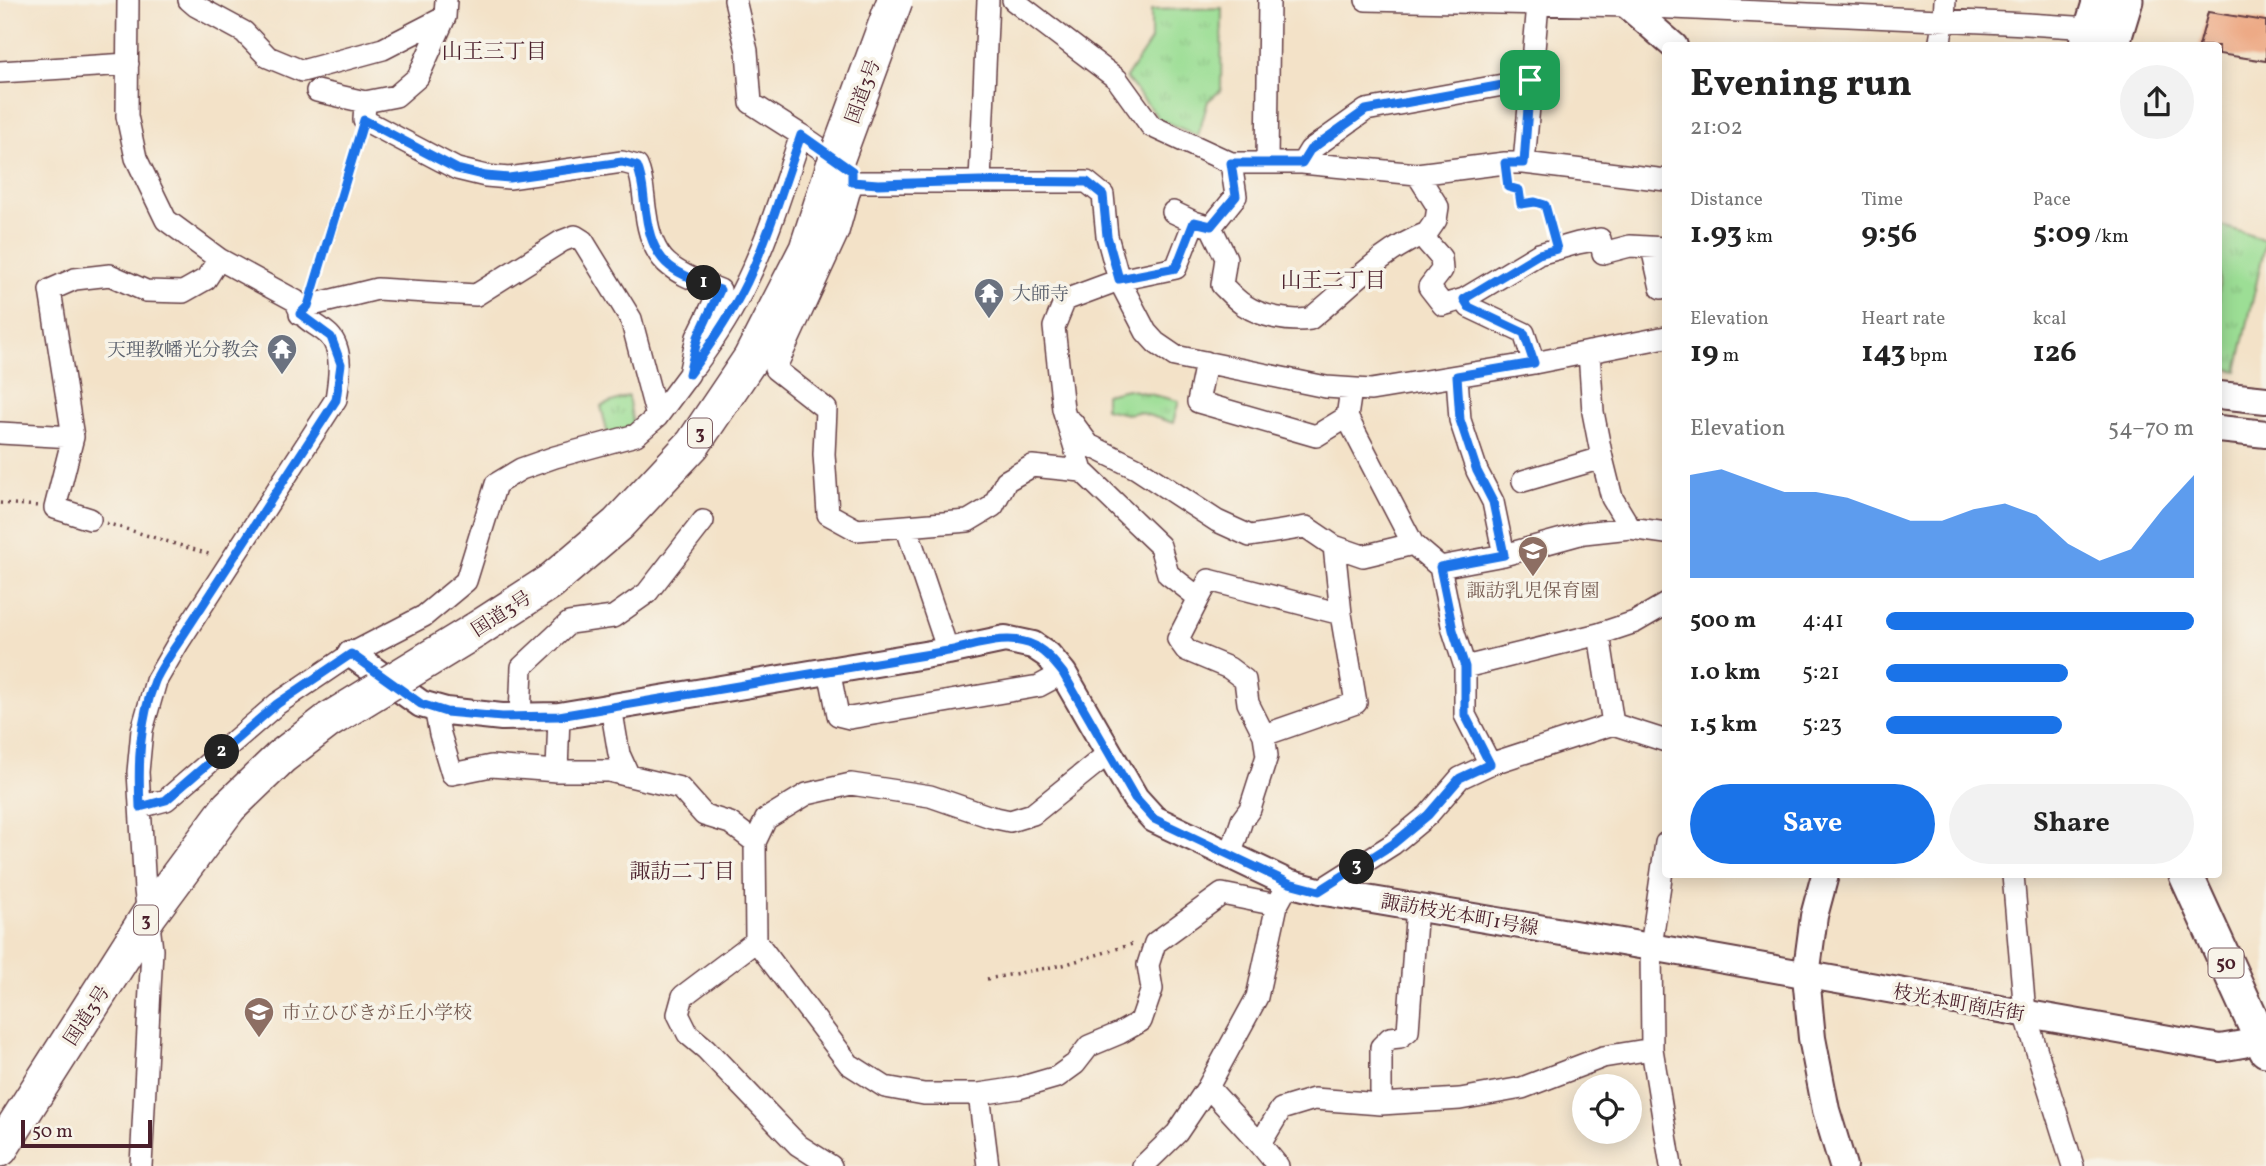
<!DOCTYPE html>
<meta charset="utf-8">
<style>
:root{--surface:#fff;--page:#f2f2f2;--text:#222;--muted:#767676;--accent:#1a73e8}
body{margin:0;font-family:Vollkorn,"Noto Serif JP",serif;background:var(--page);color:var(--text);height:100vh;display:flex;flex-direction:column;font-size:26px;white-space:nowrap}
*{box-sizing:border-box;margin:0}
p{font-size:23px;color:var(--muted)}
.icon{flex:none;width:38px;height:38px;fill:none;stroke:currentColor;stroke-width:2;stroke-linecap:round;stroke-linejoin:round}
.map{position:relative;flex:1;overflow:hidden}
.panel{position:absolute;left:1662px;top:42px;width:560px;height:836px;display:flex;flex-direction:column;background:var(--surface);border-radius:7px;box-shadow:0 4px 18px #0003}
.panel>*{flex:none}
.buttons{position:absolute;left:1572px;top:1074px;display:grid;gap:14px}
.buttons a{display:grid;place-items:center;width:70px;height:70px;border-radius:50%;background:var(--surface);box-shadow:0 4px 18px #0003;font-size:35px}
.scale{position:absolute;left:21px;bottom:18px;width:131px;box-sizing:border-box;padding-left:7px;border:4px solid #4a1f2b;border-top:0;font-size:19px;line-height:24px;white-space:nowrap;color:#4a1f2b;-webkit-text-stroke:5px #f7f3e8;paint-order:stroke}
.pin{position:absolute;display:grid;place-items:center;width:60px;height:60px;color:#fff;margin:-30px;border-radius:14px;box-shadow:0 4px 10px #0006}
.km{position:absolute;width:35px;height:35px;margin:-18px;border-radius:50%;background:#222;color:#fff;font-size:19px;line-height:35px;text-align:center}
.round{display:grid;place-items:center;flex:none;width:74px;height:74px;border-radius:37px;background:var(--page)}
.summary{display:flex;align-items:center;justify-content:space-between;height:119px;padding:0 28px}
h1{font-size:38px;font-weight:700;line-height:52px}
.figures{display:grid;grid-template-columns:repeat(3,1fr);gap:10px;height:119px;padding:7px 28px}
.figures div{display:grid;align-content:center}
.figures b{font-size:30px;font-weight:700}
.figures small{font-size:19px;font-weight:400}
.figures p{font-size:19px}
.chart{height:196px;padding:14px 28px}
.chart p{display:flex;justify-content:space-between}
.chart svg{width:100%;height:126px;margin-top:7px;fill:var(--accent);opacity:.7}
.primary-button{display:flex;gap:14px;margin-top:auto;padding:14px 28px}
.primary-button a{flex:1;height:80px;border-radius:42px;background:var(--accent);color:#fff;font-size:28px;font-weight:700;line-height:80px;text-align:center}
.primary-button a+a{background:var(--page);color:var(--text)}
ul{padding:0 28px;list-style:none;font-size:23px}
li{display:grid;grid-template-columns:112px 84px 1fr;align-items:center;height:52px}
li i{height:18px;border-radius:9px;background:var(--accent)}
.map>svg:first-child{display:block}
.grass{fill:url(#grass-tufts);stroke:#737e60;stroke-width:2}
.building{fill:#edaa86}
.lines{fill:none;stroke-linecap:round;stroke-linejoin:round}
.minor-casing{stroke:#633c43;stroke-width:24}
.tertiary-casing{stroke:#633c43;stroke-width:30}
.primary-casing{stroke:#633c43;stroke-width:37}
.trunk-casing{stroke:#633c43;stroke-width:38}
.path{stroke:#633c43;stroke-width:3.5;stroke-dasharray:2 5;stroke-linecap:butt}
.minor{stroke:#fff;stroke-width:21}
.tertiary{stroke:#fff;stroke-width:26}
.primary{stroke:#fff;stroke-width:33}
.trunk{stroke:#fff;stroke-width:35}
.trunk-bridge-casing{stroke:#633c43;stroke-width:38;stroke-linecap:butt}
.trunk-bridge{stroke:#fff;stroke-width:35}
.route-casing{stroke:#fff;stroke-width:14}
.route{stroke:#1a73e8;stroke-width:9}
.labels{text-anchor:middle;stroke-width:7;stroke-linejoin:round;paint-order:stroke}
.shield{fill:#f7f3e8;stroke:#7e5f64;stroke-width:2}
.shield-label{font-size:18px;font-weight:bold;fill:#4a1f2b}
.street-label{font-size:19px;fill:#4a1f2b;stroke:#f7f3e8}
.worship-label{font-size:19px;fill:#5b616d;stroke:#f7f3e8;text-anchor:start}
.education-label{font-size:19px;fill:#785e54;stroke:#f7f3e8}
.neighbourhood-label{font-size:21px;fill:#4a1f2b;stroke:#f7f3e8}
</style>
<div class="map">
<svg width="2266" height="1166" viewBox="0 0 2266 1166">
<defs>
<pattern id="grass-tufts" width="24" height="20" patternUnits="userSpaceOnUse" patternTransform="scale(1.75)"><rect width="24" height="20" fill="#9cde95"/><path d="M3 7l-1-3M5 7V3M7 7l1-3M15 17l-1-3M17 17v-4M19 17l1-3" fill="none" stroke="#88be81"/></pattern>
</defs>
<rect width="100%" height="100%" fill="#f7f3e8"/>
<filter id="ink" filterUnits="userSpaceOnUse"><feTurbulence type="fractalNoise" baseFrequency=".0143" numOctaves="2"/><feDisplacementMap in="SourceGraphic" scale="14" xChannelSelector="R" yChannelSelector="G"/><feConvolveMatrix kernelMatrix="1 2 1 2 8 2 1 2 1" color-interpolation-filters="sRGB"/></filter>
<filter id="wash" filterUnits="userSpaceOnUse"><feTurbulence type="fractalNoise" baseFrequency=".00686" numOctaves="4" result="noise"/><feDisplacementMap in="SourceGraphic" scale="28" xChannelSelector="R" yChannelSelector="G"/><feGaussianBlur stdDeviation="1.57" result="paint"/><feColorMatrix in="noise" values="0 0 0 0 0 0 0 0 0 0 0 0 0 0 0 0 0 1.4 0 .05"/><feComposite in="paint" operator="in"/></filter>
<g filter="url(#wash)">
<rect width="100%" height="100%" fill="#f3e2c8"/>
<path class="grass" d="M1222,8L1221,90L1208,101L1198,136L1159,119L1126,78L1151,40V10Z
M2219,225L2266,240L2237,371L2219,367Z
M1127,389L1179,401L1173,423L1138,412L1126,414L1105,409V394Z
M628,396L634,428L608,436L601,406Z"/>
<g id="blocks">
<path class="building" d="M2208,12L2266,21V61L2219,54V46H2199Z"/>
</g>
</g>
<g filter="url(#ink)">
<use href="#blocks" fill-opacity="0" stroke="#633c43" stroke-width="2"/>
<g class="lines">
<g class="minor-casing">
<path id="minor" d="M128,0L127,116L136,158L166,220L219,259L296,301C302,322 314,321 329,335C344,350 339,380 336,399L178,643L156,681L142,730L138,772L145,890L152,950L141,1166
M189,0L196,6L244,32L268,57L302,71L383,49L445,17
M735,0L747,51L751,103L801,135
M1013,0L1117,79L1151,126L1231,163H1302L1417,174L1505,163H1524L1666,180
M1366,0L1629,6L2027,24L2091,28L2103,31
M1939,46L1944,20L1945,0
M0,72L128,64
M317,91L365,102
M1267,162L1269,0
M1302,163L1310,150L1366,110L1530,80
M1524,163L1538,4
M1417,174L1438,207L1436,220L1427,233V242L1441,258L1442,270L1429,287L1443,305L1464,299L1469,307L1524,333L1534,363
M980,181L988,0
M1173,212L1194,222
M1211,227L1226,258L1222,285C1229,292 1236,300 1244,305C1262,317 1289,322 1310,319C1347,290 1381,250 1427,233
M1652,248L1661,288L1666,287
M1464,299L1539,254L1578,243L1600,239L1603,253L1630,246L1666,248
M300,314L308,306L377,289L476,295L562,241L575,236L583,241L631,319L657,417
M1589,352L1593,412L1602,458L1612,498L1630,528
M1206,362L1198,402L1316,436L1347,417
M695,366C714,340 732,313 746,283C769,236 784,185 801,135L843,164
M1457,376L1460,420L1477,471L1493,502L1504,555
M1351,390L1347,417L1413,544L1440,567L1453,630L1465,667V715L1490,764
M1072,422L1089,445L1136,468L1217,521L1250,536L1306,527L1334,546L1363,556L1413,544
M0,433L73,437
M1523,481L1602,458
M90,519L55,508L73,437L50,290L75,279L110,275L146,291L183,292L206,279L219,259
M906,526L857,530L828,514L824,454L826,409L775,369L838,232L852,182H1087L1103,195L1107,236L1119,280L1146,332L1156,343L1175,356L1326,387L1371,390L1534,363L1666,337
M1440,567L1504,555L1584,533L1630,528L1666,533
M1199,598L1209,580L1341,614
M1599,634L1613,724
M948,651L906,526L968,521L993,506L1006,481L1032,466L1082,471
M1465,667L1599,634L1635,622L1666,604
M829,670L838,715L850,718L1039,686L1063,673
M611,707L619,754L629,776
M435,708L440,734L452,774L491,766L557,771
M559,716L557,771H609L680,788L704,815L730,823L755,842
M520,717L522,667L569,623L613,617L647,593L703,521
M1264,735L1356,703L1341,614L1334,546
M1110,752L1033,814L1010,821L991,817L930,796L851,784L807,794L766,819L755,842L756,941L849,1064L885,1087L924,1094H979L1019,1088L1057,1077L1075,1064L1089,1046L1120,1033L1141,1021L1152,989L1148,965L1155,943L1222,894L1277,905
M140,807L166,800L277,704L351,654L424,616L466,581L496,484L521,469L555,457L636,435L657,417L689,374L697,337L720,290C676,272 653,267 646,214C643,198 644,181 637,166L622,162L509,178L486,176L457,169L364,120L365,102L396,96L418,77L445,17L446,0
M1666,843L1651,947L1652,1049L1671,1166
M1230,856L1242,820L1250,809L1267,756L1264,735L1248,703L1245,680L1229,668L1186,650L1178,639L1199,598L1168,574L1160,546L1082,471L1063,409L1054,327L1065,300L1119,280L1176,268L1194,222L1211,227L1236,196L1231,163
M2013,875L2025,1013L2073,1166
M1319,891L1393,844L1428,815L1460,778L1490,764L1613,724L1666,741
M756,941L683,996L678,1014L688,1034L706,1049L798,1145L831,1166
M1208,1087L1260,1144L1278,1166
M979,1094L988,1166
M1381,1104V1047L1390,1038L1400,1037L1408,1031L1417,906
M1260,1144L1281,1109L1314,1099L1381,1104L1460,1099L1522,1088L1603,1057L1652,1049
M1143,1166L1177,1133L1208,1087L1257,997L1277,905L1283,894"/>
</g>
<g class="tertiary-casing">
<path id="tertiary" d="M1621,0L1674,46
M2219,395L2266,400
M2219,429L2266,434
M351,654L421,704L446,711L502,717L559,716L948,651L1005,639L1033,645L1048,655L1063,673L1135,798L1154,819L1288,883L1319,891L1651,947L2220,1048L2243,1044L2266,1035
M1825,875L1814,916L1806,976L1812,1038L1826,1110L1843,1166"/>
</g>
<g class="primary-casing">
<path id="primary" d="M2086,46L2100,0
M2112,46L2126,0
M2186,875L2266,1050"/>
</g>
<g class="trunk-casing">
<path id="trunk" d="M476,630L550,582L618,524L693,444L751,358L807,249L834,166
M0,1149L149,915L229,807L281,757L329,720"/>
</g>
<path class="path" d="M1507,180L1508,187L1519,190L1522,204L1535,202L1545,205L1552,233
M314,287L359,137
M0,503L39,506
M106,523L212,555
M987,979L1063,965L1136,943"/>
<use href="#minor" class="minor"/>
<use href="#tertiary" class="tertiary"/>
<use href="#primary" class="primary"/>
<use href="#trunk" class="trunk"/>
<g class="trunk-bridge-casing">
<path id="trunk-bridge" d="M834,166L895,0
M329,720L476,630"/>
</g>
<use href="#trunk-bridge" class="trunk-bridge"/>
</g>
</g>
<g class="lines" filter="url(#ink)">
<g class="route-casing">
<path id="route" d="M1530,80L1524,163H1505L1508,187L1519,190L1521,204L1535,202L1545,205L1557,249L1539,254L1464,299L1469,307L1524,333L1534,363L1457,376L1460,420L1477,471L1493,502L1504,555L1440,567L1453,630L1465,667V715L1490,764L1460,778L1428,815L1393,844L1319,891L1289,883L1154,819L1135,798L1063,673C1055,663 1047,653 1035,646C1009,632 974,646 948,651L559,716L502,717L446,712L421,704L351,654L277,704L166,800L140,807C138,764 139,721 155,681C161,668 170,655 178,643L336,400L341,364L331,337L300,314L308,306L364,120L457,169L486,176L509,178L622,162L637,166C644,181 643,198 646,214C653,268 676,272 720,290L698,337L689,374C711,344 731,315 747,282C769,235 784,184 801,135L852,171V182L878,184L980,181L1087,182L1103,195L1107,236L1119,279L1176,268L1194,222L1211,226L1236,196L1231,163H1302L1310,150L1366,110Z"/>
</g>
<use href="#route" class="route"/>
</g>
<defs>
<g id="temple-pin" transform="scale(1.575)"><path d="M0 17L-7.5 6A9.5 9.5 0 1 1 7.5 6Z" fill="#6b7280" stroke="#f7f3e8"/><path d="M0-6L5-2H3V0L6.5 2.5H4V6H1.5V3h-3V6H-4V2.5H-6.5L-3 0V-2H-5Z" fill="#fff"/></g>
<g id="school-pin" transform="scale(1.575)"><path d="M0 17L-7.5 6A9.5 9.5 0 1 1 7.5 6Z" fill="#8d6e63" stroke="#f7f3e8"/><path d="M0-5L7-2L0 1L-7-2ZM-4 1L0 2.5L4 1V4Q0 6-4 4Z" fill="#fff"/></g>
</defs>
<g fill-rule="evenodd">
<use href="#temple-pin" x="989" y="293"/>
<use href="#temple-pin" x="282" y="349"/>
<use href="#school-pin" x="1533" y="551"/>
<use href="#school-pin" x="259" y="1012"/>
</g>
<g class="labels">
<g class="shield">
<rect x="688" y="418.5" width="24" height="29" rx="5"/>
<rect x="134" y="905.5" width="24" height="29" rx="5"/>
<rect x="2208.5" y="948.5" width="35" height="29" rx="5"/>
</g>
<g class="shield-label">
<text x="700" y="439">3</text>
<text x="146" y="926">3</text>
<text x="2226" y="969">50</text>
</g>
<g class="street-label">
<text transform="translate(862 91) rotate(-70)" y="7">国道3号</text>
<text transform="translate(501 613) rotate(-33)" y="7">国道3号</text>
<text transform="translate(1460 914) rotate(10)" y="7">諏訪枝光本町1号線</text>
<text transform="translate(1959 1002) rotate(10)" y="7">枝光本町商店街</text>
<text transform="translate(86 1015) rotate(-57)" y="7">国道3号</text>
</g>
<g class="worship-label">
<text x="1012" y="300">大師寺</text>
<text x="259" y="356" text-anchor="end">天理教幡光分教会</text>
</g>
<g class="education-label">
<text x="1533" y="597">諏訪乳児保育園</text>
<text x="282" y="1019" text-anchor="start">市立ひびきが丘小学校</text>
</g>
<g class="neighbourhood-label">
<text x="494" y="58">山王三丁目</text>
<text x="1333" y="287">山王二丁目</text>
<text x="682" y="878">諏訪二丁目</text>
</g>
</g>
</svg>
<div class="buttons">
<a><svg class="icon" aria-label="locate" viewBox="0 0 24 24"><circle cx="12" cy="12" r="6"/><path d="M12 2v4M12 18v4M2 12h4M18 12h4"/></svg></a>
</div>
<div class="scale">50 m</div>
<div class="pin" style="left:1530px;top:80px;background:#1e9e55"><svg class="icon" aria-label="arrive" viewBox="0 0 24 24"><path d="M6 21V4h12l-3 4 3 4H6"/></svg></div>
<b class="km" style="left:704px;top:283px">1</b>
<b class="km" style="left:222px;top:752px">2</b>
<b class="km" style="left:1357px;top:867px">3</b>
<section class="panel">
<div class="summary"><div><h1>Evening run</h1><p>21:02</p></div><a class="round"><svg class="icon" aria-label="share" viewBox="0 0 24 24"><path d="M12 15V3M7 8l5-5 5 5M5 13v7h14v-7"/></svg></a></div>
<div class="figures">
<div><p>Distance</p><b>1.93<small> km</small></b></div>
<div><p>Time</p><b>9:56</b></div>
<div><p>Pace</p><b>5:09<small> /km</small></b></div>
</div>
<div class="figures">
<div><p>Elevation</p><b>19<small> m</small></b></div>
<div><p>Heart rate</p><b>143<small> bpm</small></b></div>
<div><p>kcal</p><b>126</b></div>
</div>
<div class="chart"><p><span>Elevation</span>54–70 m</p>
<svg viewBox="0 0 160 44" preserveAspectRatio="none"><path d="M0 44V8L10 6L20 10L30 14L40 14L50 16L60 20L70 24L80 24L90 20L100 18L110 22L120 32L130 38L140 34L150 20L160 8V44z"/></svg>
</div>
<ul>
<li><b>500 m</b>4:41<i style="width:100%"></i></li>
<li><b>1.0 km</b>5:21<i style="width:59%"></i></li>
<li><b>1.5 km</b>5:23<i style="width:57%"></i></li>
</ul>
<div class="primary-button"><a>Save</a><a>Share</a></div>
</section>
</div>
